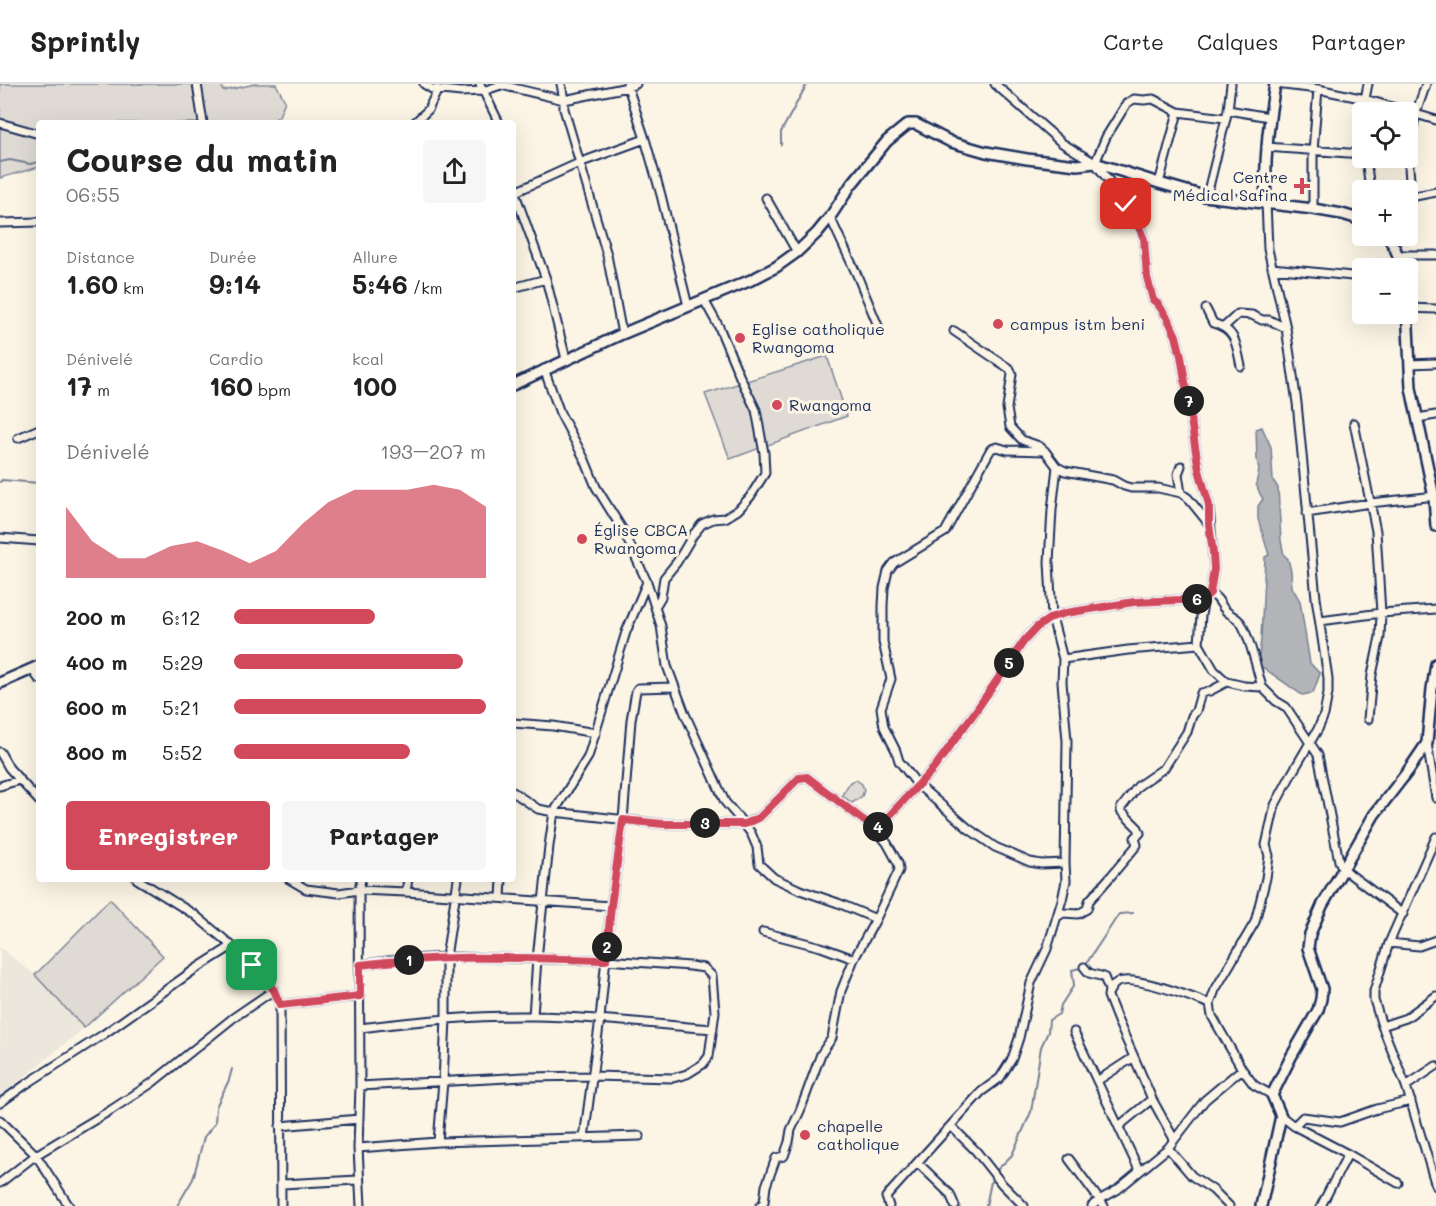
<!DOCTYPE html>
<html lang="fr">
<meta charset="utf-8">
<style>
:root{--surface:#fff;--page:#f6f6f6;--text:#222;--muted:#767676;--line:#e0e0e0;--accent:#d1495b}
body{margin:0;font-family:Mali,sans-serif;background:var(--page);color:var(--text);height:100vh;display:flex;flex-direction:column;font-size:22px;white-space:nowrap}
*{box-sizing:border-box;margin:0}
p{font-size:20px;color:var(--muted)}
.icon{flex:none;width:33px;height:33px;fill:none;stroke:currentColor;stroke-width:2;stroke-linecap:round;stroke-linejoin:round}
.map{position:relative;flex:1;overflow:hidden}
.drawer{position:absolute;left:36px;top:36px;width:480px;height:762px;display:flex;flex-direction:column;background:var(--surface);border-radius:6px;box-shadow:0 6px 24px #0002}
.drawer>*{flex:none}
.controls{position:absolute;left:1352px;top:18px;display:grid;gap:12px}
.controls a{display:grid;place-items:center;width:66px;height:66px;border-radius:6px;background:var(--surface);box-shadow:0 6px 24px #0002;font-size:30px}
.pin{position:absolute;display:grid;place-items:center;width:51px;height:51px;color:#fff;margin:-26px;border-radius:12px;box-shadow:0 3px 9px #0006}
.km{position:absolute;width:30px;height:30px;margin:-15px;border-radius:50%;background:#222;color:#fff;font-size:16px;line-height:30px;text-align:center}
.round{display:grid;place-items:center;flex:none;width:63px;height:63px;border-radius:6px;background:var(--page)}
.headline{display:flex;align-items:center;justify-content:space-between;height:102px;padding:0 30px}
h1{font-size:33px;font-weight:800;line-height:45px}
.figures{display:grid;grid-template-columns:repeat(3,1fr);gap:9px;height:102px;padding:6px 30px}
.figures div{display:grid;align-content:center}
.figures b{font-size:26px;font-weight:800}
.figures small{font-size:16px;font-weight:400}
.figures p{font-size:16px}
.chart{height:168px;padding:12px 30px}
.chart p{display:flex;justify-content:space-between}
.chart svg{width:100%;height:108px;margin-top:6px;fill:var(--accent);opacity:.7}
.button{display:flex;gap:12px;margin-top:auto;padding:12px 30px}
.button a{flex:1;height:69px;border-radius:6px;background:var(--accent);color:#fff;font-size:24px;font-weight:800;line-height:69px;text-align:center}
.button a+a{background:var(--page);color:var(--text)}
ul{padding:0 30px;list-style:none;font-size:20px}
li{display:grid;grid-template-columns:96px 72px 1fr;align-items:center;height:45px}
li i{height:15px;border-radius:8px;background:var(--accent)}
header{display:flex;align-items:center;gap:36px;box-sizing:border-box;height:84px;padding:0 30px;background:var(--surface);border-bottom:2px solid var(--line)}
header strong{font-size:28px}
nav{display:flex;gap:33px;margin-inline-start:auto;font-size:21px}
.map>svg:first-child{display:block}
.built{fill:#ece7dc}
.green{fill:#dfdbd4;stroke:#7d8599;stroke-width:1.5}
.water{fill:#b2b4b8;stroke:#767f94;stroke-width:1.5}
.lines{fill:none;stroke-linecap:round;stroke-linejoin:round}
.stream{stroke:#767f94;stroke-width:2}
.minor-casing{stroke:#1b2f5e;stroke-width:11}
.tertiary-casing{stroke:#1b2f5e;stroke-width:14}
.minor{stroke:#fcf5e5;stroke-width:7}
.tertiary{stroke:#fcf5e5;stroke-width:9}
.route-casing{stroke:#fff;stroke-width:12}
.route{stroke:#d1495b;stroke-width:8}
.poi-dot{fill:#d1495b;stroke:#fcf5e5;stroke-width:2}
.labels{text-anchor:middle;stroke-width:6;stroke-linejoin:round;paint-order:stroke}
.poi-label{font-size:16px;fill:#1b2f5e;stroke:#fcf5e5;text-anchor:start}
</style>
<header>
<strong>Sprintly</strong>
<nav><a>Carte</a><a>Calques</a><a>Partager</a></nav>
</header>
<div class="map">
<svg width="1436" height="1122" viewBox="0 0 1436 1122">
<rect width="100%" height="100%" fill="#fcf5e5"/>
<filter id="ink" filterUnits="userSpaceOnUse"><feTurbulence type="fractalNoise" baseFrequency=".0167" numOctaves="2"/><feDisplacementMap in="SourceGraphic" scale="12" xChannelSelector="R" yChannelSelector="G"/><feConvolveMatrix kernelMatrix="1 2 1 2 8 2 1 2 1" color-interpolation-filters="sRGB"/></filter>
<g filter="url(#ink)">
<path class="built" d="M0,863L35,891L84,944L0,1013Z"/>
<path class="green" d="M0,0H222L223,7L255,0H276L285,17L279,32L270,39H39V83L0,94Z
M827,272L847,332L730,375L705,310Z
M856,696L862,700L864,706L862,712L852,719L842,711L850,698Z
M110,815L163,872L84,944L35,891Z"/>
<path class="water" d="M1262,343L1271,363L1273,396L1278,404L1281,457L1284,471L1288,475L1291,487L1292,503L1300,517L1310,579L1320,590L1313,609L1302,611L1258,580L1261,555L1265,473L1269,471L1258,435V422L1263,415L1260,410L1256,400L1259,386L1257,375L1256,345Z"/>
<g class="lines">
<path class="stream" d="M781,61V48L807,0
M0,78L10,76L30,80L39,78
M0,398L2,396L39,399
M995,1088L1012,1071L1031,1028L1041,963L1048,948L1049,936L1059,930L1061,921L1074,901L1072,886L1084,883L1119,830L1133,829
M177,1122L193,1095L204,1053L215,1039L216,1023L229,996L232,985
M986,1122L992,1093"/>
<g class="minor-casing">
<path id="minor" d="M197,0L203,39
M424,0L432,5L461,8L483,7L501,1L564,16L628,3L636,0
M480,0L499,39
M561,0L564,16V25L607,171L622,250
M627,0L645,55L661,111L688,222
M995,0L1062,59L1095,79L1120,111L1134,132L1141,147L1144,155L1147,193L1153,216L1158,220L1168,235L1176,252L1181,272L1195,362L1199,386L1209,421L1214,485L1210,509L1204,515L1201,531L1199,560L1214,586L1227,598L1244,602L1262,603L1276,617L1286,623L1318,671L1339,777L1343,785L1403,830
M1231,0L1228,26L1269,33
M1275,0L1318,5L1365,15L1436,36
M1365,28V15L1368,0
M0,39L39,50
M414,39L428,26L438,5
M1266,63L1362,70
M1366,74L1370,106
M1095,79L1106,53L1127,19L1134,15L1144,16L1153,15L1178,28L1225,34
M1159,99L1178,28
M513,104L546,195L566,275
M513,109L579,79L645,55
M1204,112L1209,103L1228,26
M1411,112L1408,68L1416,29L1426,0
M1410,113L1436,108
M766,114L797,168
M1266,118L1268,165L1286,244L1297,319L1316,514L1328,594V609L1324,631L1318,645L1291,691L1275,721L1266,761L1269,772L1266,794L1255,838L1215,906L1210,920L1212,932L1242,985L1254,1001L1272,1011
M1313,125V67L1318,5
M830,133L857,191L881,249
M1,139L39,138
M1399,171H1436
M1272,184L1362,193
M513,204L546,195
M1407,224L1436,225
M1206,225L1213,239C1237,246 1236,261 1241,282
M1225,242L1238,230L1252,231L1262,236H1269L1286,244
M954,247L1010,285L1012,290L1007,324L1010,343L1022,356L1039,362L1045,367L1057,383L1065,387L1113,396L1124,402L1131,404H1158L1181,409L1188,414L1209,440
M1410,280L1436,279
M544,285L560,329L585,376L596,403L624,448L647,498L661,542L667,582L685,630L725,718L744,740L760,733L799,694L807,693L876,746L887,759L898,779L899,786L876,835L854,875L841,907L832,954L821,970L800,1027L791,1046L789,1058L784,1072L776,1074L766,1102L764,1118L760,1122
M1417,334L1436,331
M1354,339L1376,447L1381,529L1380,553L1372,591L1368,635
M18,354L39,345
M1045,367L1007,366L997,363L991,365L945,448L894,479L888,487L884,504L883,522V558L891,595L881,624L884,643L896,667L899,677L917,700L969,745L995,763L1030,778L1041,780L1065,779
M1181,382L1178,390L1181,409
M1057,383L1052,426L1049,478L1052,533L1063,575L1128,566L1199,560
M1307,429L1370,419L1436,412
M0,454L39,457
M1210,509C1221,515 1218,519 1226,527C1230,531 1237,533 1241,539C1250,553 1257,586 1262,603
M655,523L661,513L664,494L677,478L693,451L702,440L713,435L725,434L738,426L750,413L765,389L764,369L756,326L740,293L719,243L704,216
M1320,537L1381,529L1436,525
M32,586L39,595
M513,639L553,642L596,649
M1427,659L1436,714
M0,668L9,684L39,717
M0,702L19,696
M513,708L538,725L554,728L663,740H744L751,749L757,763L759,780L774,794L800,806L838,819L876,835
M876,746L934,684L975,628L1024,557L1037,543L1052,533L1066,529L1134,518L1204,515
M1436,753L1389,859L1374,907V916L1382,942L1406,1002L1436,1102
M137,795L195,831L232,862L274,906L280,921L281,1122
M289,795L306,805L339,809L359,806L406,808L611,822
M406,808L408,795
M501,814L502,795
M1057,833L1063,829L1078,830L1087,825L1089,817L1111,792L1137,761L1135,754L1140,749L1138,744L1121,727V724L1138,702L1164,684L1187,648L1192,632L1196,627L1201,609L1210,607L1227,598
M763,848L821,863L854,875
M1389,859L1419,862L1436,856
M360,881L395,876L446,873L606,876L690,882L704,884L712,892L715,928L709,972L703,980L687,990L673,994L593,992L524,993L360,1002
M1084,883L1089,889L1104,893L1109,906L1108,912L1117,935L1134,973L1152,1015L1174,1055
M1109,908C1112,904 1113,900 1118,898C1136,891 1191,913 1210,920
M280,921L360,912
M533,932L537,875L549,762L554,728L588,673L626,548L647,498
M1382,942L1406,934L1436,912
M360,944C418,937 476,931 534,932C594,933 653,940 713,945
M1074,948L1139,1086
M1097,997L1134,973
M1406,1002L1436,982
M0,1019L25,1001L104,950L194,886L232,862
M1281,1032L1294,1042L1348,1070L1398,1099
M0,1036L36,1071L69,1122
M280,1042L359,1035
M951,1042L976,1067L1002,1100L1024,1122
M1119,1042L1152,1015
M1294,1042L1303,1033L1340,1038L1377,1025L1411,1017
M584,1054L600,935L611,822L623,736L631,636L636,607L638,604L675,603
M438,1058L443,997L446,935V873L458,795
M358,1064L438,1058L640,1052
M1168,1064L1192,1092L1213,1106L1229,1122
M1069,1075L1104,1122
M918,1079L950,1110L955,1122
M0,1099L36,1071L111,1026L152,999L233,934L274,906
M282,1100L358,1096
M361,1122L358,1064L360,1002L359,806L361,795
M889,1122L886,1113L981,1008L1000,994L1012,975L1019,954L1031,899L1047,865L1062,816L1066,797L1065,779L1067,657L1062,598L1063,575
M1092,1122L1099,1116L1117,1106L1168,1064L1205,1016L1242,985
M1321,1122L1348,1070"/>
</g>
<g class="tertiary-casing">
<path id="tertiary" d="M1266,118C1264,78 1268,40 1275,0
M1387,152C1395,162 1399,171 1401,184
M1407,223L1411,304L1434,413L1436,442
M513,301L622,250L751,196L776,183L797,168L817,149L830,133L851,101L887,57L908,40H916L951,58L986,68L1027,75L1077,81L1095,79L1159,99L1204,112L1313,125L1342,130L1362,136
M0,599L39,582
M1261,1122L1281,1032L1272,1011L1291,973L1318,926L1321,915L1322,905L1308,864L1310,850L1322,822L1374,731L1408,687L1427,659L1432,605L1436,580"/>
</g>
<use href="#minor" class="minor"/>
<use href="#tertiary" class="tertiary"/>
</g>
</g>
<g class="lines" filter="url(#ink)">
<g class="route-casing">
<path id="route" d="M252,881L274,906L280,921L360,912V881C442,870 523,874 606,876L611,822L623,736L663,740H744L759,734L799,694L807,693L876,746L934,684L975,628L1024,557L1037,543L1052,533L1066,529L1134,518L1204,515L1210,509L1214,485L1213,469L1209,440V421L1199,386L1195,362L1181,272L1176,252L1168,235L1158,220L1153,216L1147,193L1144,155L1134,132L1126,120"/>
</g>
<use href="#route" class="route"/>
</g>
<g class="poi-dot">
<path d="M1299 93h6v6h6v6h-6v6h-6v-6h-6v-6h6z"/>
<circle cx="998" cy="240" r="6"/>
<circle cx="740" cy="254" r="6"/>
<circle cx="777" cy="321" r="6"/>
<circle cx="582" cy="455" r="6"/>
<circle cx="805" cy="1051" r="6"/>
</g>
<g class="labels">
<g class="poi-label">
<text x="1288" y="99" text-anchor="end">Centre<tspan x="1288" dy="18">Médical Safina</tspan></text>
<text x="1010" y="246">campus istm beni</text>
<text x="752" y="251">Eglise catholique<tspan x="752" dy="18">Rwangoma</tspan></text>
<text x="789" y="327">Rwangoma</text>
<text x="594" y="452">Église CBCA<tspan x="594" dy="18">Rwangoma</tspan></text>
<text x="817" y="1048">chapelle<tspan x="817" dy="18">catholique</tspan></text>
</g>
</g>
</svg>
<div class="controls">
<a><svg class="icon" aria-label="locate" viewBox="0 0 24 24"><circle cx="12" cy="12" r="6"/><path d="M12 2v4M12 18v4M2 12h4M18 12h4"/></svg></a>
<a>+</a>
<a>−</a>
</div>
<div class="pin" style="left:252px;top:881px;background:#1e9e55"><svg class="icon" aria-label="arrive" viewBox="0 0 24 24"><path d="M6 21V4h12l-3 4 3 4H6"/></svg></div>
<div class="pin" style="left:1126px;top:120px;background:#d93025"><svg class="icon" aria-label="check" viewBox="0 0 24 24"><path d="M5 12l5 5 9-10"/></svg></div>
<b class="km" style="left:409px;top:876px">1</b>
<b class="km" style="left:607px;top:863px">2</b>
<b class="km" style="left:705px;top:739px">3</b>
<b class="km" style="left:878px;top:743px">4</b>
<b class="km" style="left:1009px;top:579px">5</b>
<b class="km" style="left:1197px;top:515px">6</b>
<b class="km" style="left:1189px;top:317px">7</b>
<section class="drawer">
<div class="headline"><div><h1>Course du matin</h1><p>06:55</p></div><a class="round"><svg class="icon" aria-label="share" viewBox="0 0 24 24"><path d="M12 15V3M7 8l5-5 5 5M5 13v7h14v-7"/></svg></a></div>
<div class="figures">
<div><p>Distance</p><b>1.60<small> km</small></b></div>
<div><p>Durée</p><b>9:14</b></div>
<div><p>Allure</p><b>5:46<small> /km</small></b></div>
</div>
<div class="figures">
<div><p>Dénivelé</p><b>17<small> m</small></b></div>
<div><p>Cardio</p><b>160<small> bpm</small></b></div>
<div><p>kcal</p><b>100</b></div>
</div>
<div class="chart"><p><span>Dénivelé</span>193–207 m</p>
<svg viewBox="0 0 160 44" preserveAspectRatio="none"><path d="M0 44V15L10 29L20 36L30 36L40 31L50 29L60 33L70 38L80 33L90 22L100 13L110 8L120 8L130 8L140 6L150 8L160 15V44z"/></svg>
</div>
<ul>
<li><b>200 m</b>6:12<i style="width:56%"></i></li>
<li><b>400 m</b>5:29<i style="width:91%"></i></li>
<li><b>600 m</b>5:21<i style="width:100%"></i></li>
<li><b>800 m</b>5:52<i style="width:70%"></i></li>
</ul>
<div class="button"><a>Enregistrer</a><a>Partager</a></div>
</section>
</div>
